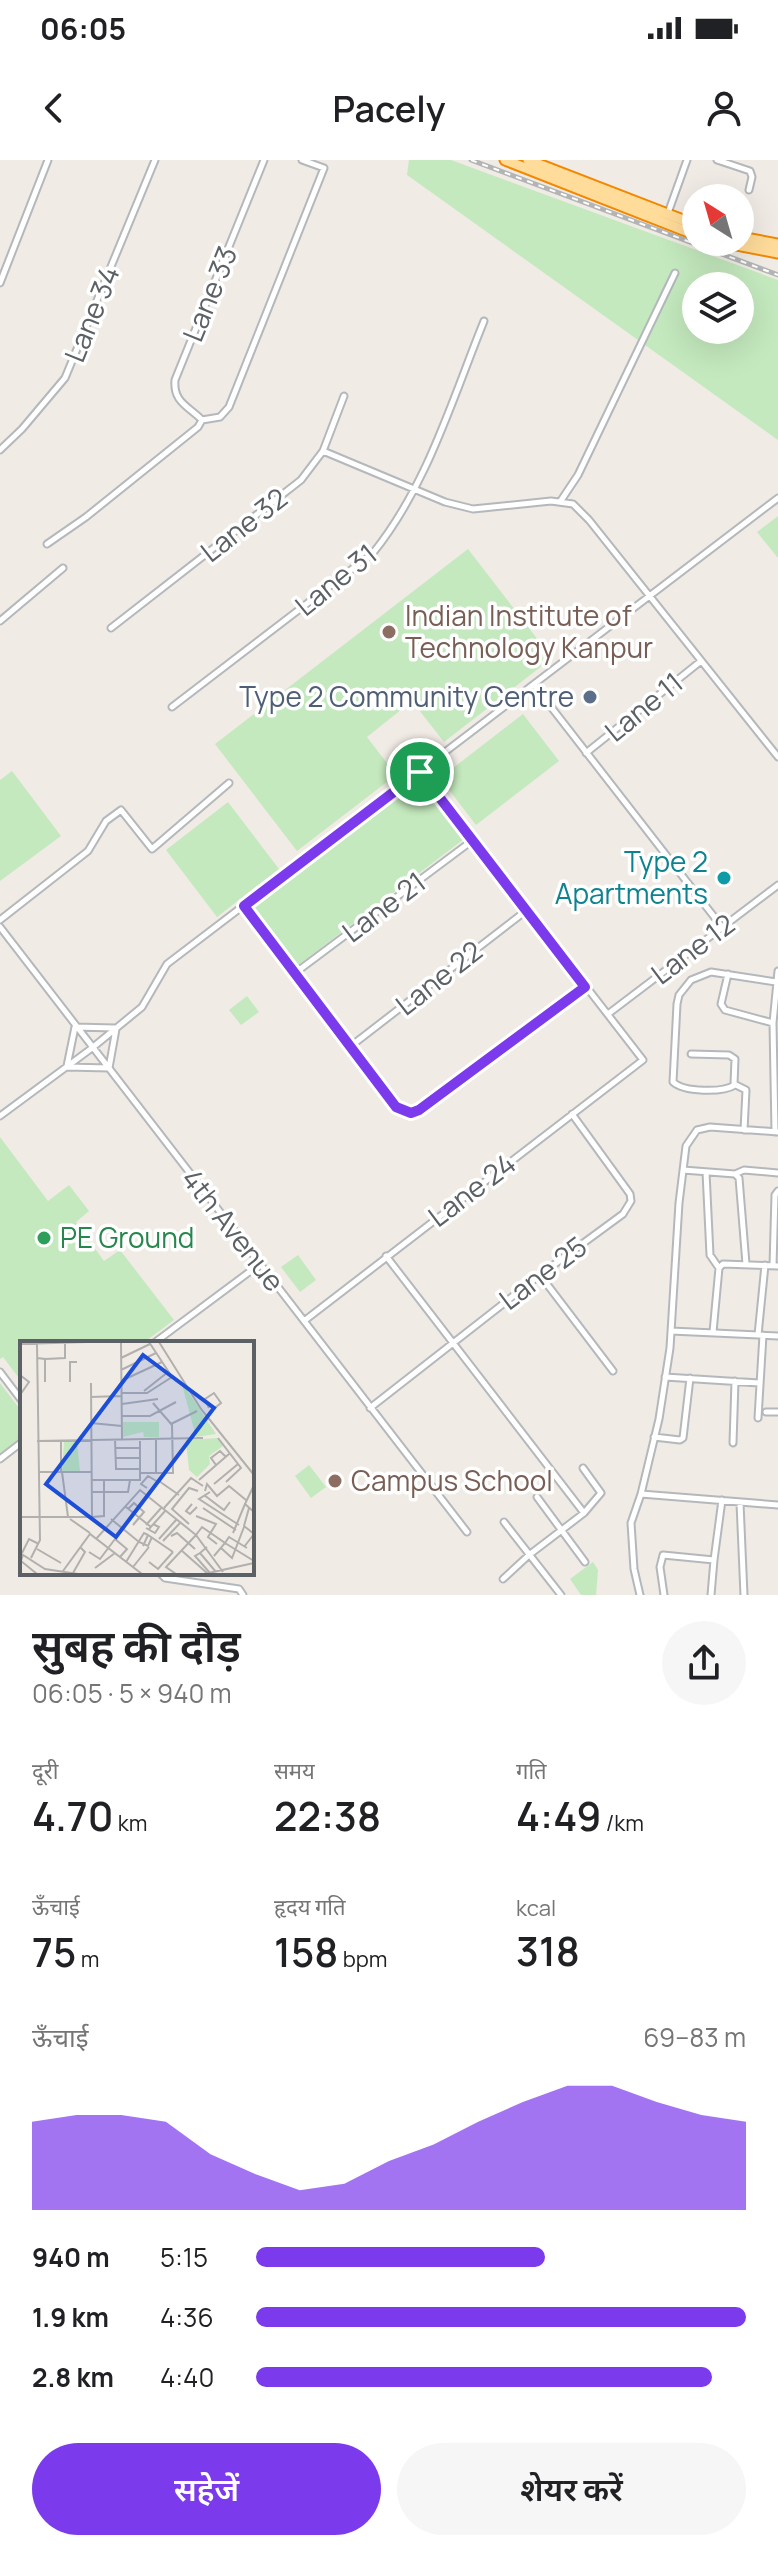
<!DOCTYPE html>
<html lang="hi">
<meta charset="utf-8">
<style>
:root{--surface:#fff;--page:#f6f6f6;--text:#202124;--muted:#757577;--accent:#7c3aed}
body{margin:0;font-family:Manrope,"Noto Sans Devanagari",sans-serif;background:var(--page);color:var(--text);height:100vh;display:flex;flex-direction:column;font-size:30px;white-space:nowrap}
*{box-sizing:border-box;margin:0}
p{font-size:26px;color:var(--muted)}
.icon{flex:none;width:44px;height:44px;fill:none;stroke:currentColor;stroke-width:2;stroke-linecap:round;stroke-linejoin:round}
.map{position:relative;height:1435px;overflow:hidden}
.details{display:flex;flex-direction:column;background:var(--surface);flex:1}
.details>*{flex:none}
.needle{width:52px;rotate:323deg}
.controls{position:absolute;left:682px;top:24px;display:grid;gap:16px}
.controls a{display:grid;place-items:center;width:72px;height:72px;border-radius:50%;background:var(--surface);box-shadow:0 8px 32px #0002;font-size:40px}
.pin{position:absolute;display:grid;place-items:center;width:68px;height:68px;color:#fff;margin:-34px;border:4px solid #fff;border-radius:50%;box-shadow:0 2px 8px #0007}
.round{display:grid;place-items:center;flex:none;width:84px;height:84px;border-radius:42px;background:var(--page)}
.summary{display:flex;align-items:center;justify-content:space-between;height:136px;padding:0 32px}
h1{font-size:44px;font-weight:600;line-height:60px}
.metrics{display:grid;grid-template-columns:repeat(3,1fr);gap:12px;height:136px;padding:8px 32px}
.metrics div{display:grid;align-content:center}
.metrics b{font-size:40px;font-weight:600}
.metrics small{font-size:22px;font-weight:400}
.metrics p{font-size:22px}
.chart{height:224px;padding:16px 32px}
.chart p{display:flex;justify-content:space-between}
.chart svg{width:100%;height:144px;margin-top:8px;fill:var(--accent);opacity:.7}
.primary-button{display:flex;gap:16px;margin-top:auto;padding:16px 32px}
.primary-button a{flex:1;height:92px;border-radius:48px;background:var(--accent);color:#fff;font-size:32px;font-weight:600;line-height:92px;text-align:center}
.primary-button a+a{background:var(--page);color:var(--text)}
ul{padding:0 32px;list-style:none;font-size:26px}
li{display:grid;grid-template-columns:128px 96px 1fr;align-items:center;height:60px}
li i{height:20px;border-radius:10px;background:var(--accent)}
.status{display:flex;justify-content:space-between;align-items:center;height:56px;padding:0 40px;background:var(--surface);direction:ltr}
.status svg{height:22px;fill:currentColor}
header{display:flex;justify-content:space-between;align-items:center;height:104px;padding:0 32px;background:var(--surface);font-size:36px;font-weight:600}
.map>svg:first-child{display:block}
.green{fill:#c4e9be;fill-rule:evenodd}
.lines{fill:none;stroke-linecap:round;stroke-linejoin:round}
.minor-casing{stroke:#b4b8bc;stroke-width:9}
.trunk-casing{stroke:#f38800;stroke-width:13}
.minor{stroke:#fff;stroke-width:5}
.trunk{stroke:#ffdc9a;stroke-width:9}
.rail-casing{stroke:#b3b4b5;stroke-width:5}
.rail{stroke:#fff;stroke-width:2;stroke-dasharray:6;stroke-linecap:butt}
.route-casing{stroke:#fff;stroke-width:16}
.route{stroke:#7c3aed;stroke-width:10}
.education-dot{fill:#8d6e63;stroke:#fff;stroke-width:3}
.service-dot{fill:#5c6f8a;stroke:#fff;stroke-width:3}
.culture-dot{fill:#0f9aa8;stroke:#fff;stroke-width:3}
.leisure-dot{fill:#2e9e5b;stroke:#fff;stroke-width:3}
.labels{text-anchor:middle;stroke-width:7;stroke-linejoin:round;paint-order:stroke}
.street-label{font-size:28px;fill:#5c6166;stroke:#fff}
.education-label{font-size:28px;fill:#785e54;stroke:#fff;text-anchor:start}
.service-label{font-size:28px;fill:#4e5e75;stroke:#fff;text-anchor:end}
.culture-label{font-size:28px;fill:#0d838f;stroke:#fff;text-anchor:end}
.leisure-label{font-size:28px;fill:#27864d;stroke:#fff;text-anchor:start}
.inset-road{fill:none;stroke:#b1b0ae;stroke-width:2}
.view{fill:#1d4ed8;fill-opacity:0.15;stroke:#1d4ed8;stroke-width:4}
.inset-edge{fill:none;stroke:#5c6166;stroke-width:4}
</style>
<div class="status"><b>06:05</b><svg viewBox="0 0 49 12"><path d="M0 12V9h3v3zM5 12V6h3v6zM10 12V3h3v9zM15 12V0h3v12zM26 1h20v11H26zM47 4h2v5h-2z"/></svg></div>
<header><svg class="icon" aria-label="back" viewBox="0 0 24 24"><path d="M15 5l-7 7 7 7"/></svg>Pacely<svg class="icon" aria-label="person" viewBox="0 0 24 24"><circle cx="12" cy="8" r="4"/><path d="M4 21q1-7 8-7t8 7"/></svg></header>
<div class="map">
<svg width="778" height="1435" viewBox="0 0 778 1435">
<rect width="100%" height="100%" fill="#f0ebe4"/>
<path class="green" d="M409,0H451L778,120V280L407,15ZM696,126H740V170H696Z
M778,356V398L757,372Z
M468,389L552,498L444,582L412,541L367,577L396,615L297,691L215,584Z
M523,554L559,601L476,665L440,618Z
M12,611L61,676L0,721V620Z
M420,621L464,679L297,806L253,748Z
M228,642L279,709L217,757L166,690Z
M247,836L259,852L241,865L229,850Z
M0,977L48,1041L69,1025L89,1051L76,1062L104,1101L120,1090L174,1160L143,1183H22V1222L3,1197L0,1199Z
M298,1095L316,1120L300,1132L281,1107Z
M0,1223L22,1252V1278L0,1295Z
M309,1305L326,1327L311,1338L295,1316Z
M593,1402L598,1410L596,1435H581L570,1419Z"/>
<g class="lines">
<g class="minor-casing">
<path id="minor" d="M717,0L750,11L752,17L749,30
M668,53L687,0
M0,123L48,0
M202,260C188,246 173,242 175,220L264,0
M0,290L22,269L65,218L155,0
M323,291L445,342L473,349L551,341L573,344L589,360L778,597
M560,342L578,315L675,113
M47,384L86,357L198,267L202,260L220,257L229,247L324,8L302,0
M0,461L63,408
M111,468L301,320L323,291L344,236
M534,525L722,767
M172,547L373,393C427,326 452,240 484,161
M586,593L701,501
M244,746L396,947L411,953L419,950L585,827
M0,760L88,691L106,661L121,650L152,689L229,623
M0,767L467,1372
M295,813L473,680
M728,814L721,844L725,850L773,863
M608,854L778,725
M75,867L115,868
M351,886L527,750
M691,894L729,895L735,899L734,924L746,930L744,970
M67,906L75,867
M67,907L109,908L116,869
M735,925C722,933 684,932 673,922L677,844L679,835L691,820L711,812L776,822
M0,956L92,888L142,847L167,804L778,338
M775,972L773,863L778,811
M683,1010L735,1014L739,1018L746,1104
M706,1012L710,1095L719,1108
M735,1014L744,1010L778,1013
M386,1096L584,1353L529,1395L503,1419
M773,1106L775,1035L778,1031
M540,1115L613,1211
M304,1161L643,900L420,612
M671,1171L778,1176
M713,1172L719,1108L723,1104L778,1106
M758,1175L765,1105
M154,1183L260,1104
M0,1212L22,1241
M665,1217L759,1223
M370,1248L540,1115L623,1054L631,1041L630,1034L572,954
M766,1252H778
M758,1258L763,1175
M654,1277L680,1280L683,1278L690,1218
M733,1283L735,1221
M0,1299L22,1282
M583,1308L601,1333L584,1353
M641,1334L778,1345
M537,1337L585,1402
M740,1343L744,1435
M504,1362L561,1435
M160,1413L165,1418L239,1429L243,1435
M640,1435L634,1409L631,1363L641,1334L659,1259L670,1188L679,1043L686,986L697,970L710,967L778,972
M664,1435L660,1407L663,1395L714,1400L722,1340
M711,1435L714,1400"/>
</g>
<g class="trunk-casing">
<path id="trunk" d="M505,0L696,75
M528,0L696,65
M740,77L778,84
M721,82L778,93"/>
</g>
<use href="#minor" class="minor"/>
<use href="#trunk" class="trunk"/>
<g class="rail-casing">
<path id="rail" d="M471,0L778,115"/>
</g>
<use href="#rail" class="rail"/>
</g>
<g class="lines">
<g class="route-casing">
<path id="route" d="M420,612L585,827L419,950L411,953L396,947L244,746Z"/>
</g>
<use href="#route" class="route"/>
</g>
<g class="education-dot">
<circle cx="389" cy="472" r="8"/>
<circle cx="335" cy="1321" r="8"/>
</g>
<circle class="service-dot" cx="590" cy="537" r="8"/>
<circle class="culture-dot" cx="724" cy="718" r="8"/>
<circle class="leisure-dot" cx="44" cy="1078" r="8"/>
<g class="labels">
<g class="street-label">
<text transform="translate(210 134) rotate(-68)" y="10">Lane 33</text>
<text transform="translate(92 154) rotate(-68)" y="10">Lane 34</text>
<text transform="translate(244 365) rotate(-38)" y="10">Lane 32</text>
<text transform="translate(336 420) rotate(-39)" y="10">Lane 31</text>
<text transform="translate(644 547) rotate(-39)" y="10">Lane 11</text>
<text transform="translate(384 747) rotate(-37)" y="10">Lane 21</text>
<text transform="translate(693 789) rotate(-37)" y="10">Lane 12</text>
<text transform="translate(439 818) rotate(-38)" y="10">Lane 22</text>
<text transform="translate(472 1030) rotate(-37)" y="10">Lane 24</text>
<text transform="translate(233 1070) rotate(52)" y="10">4th Avenue</text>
<text transform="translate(543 1113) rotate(-37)" y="10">Lane 25</text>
</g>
<g class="education-label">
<text x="405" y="466">Indian Institute of<tspan x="405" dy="32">Technology Kanpur</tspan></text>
<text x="351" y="1331">Campus School</text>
</g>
<g class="service-label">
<text x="574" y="547">Type 2 Community Centre</text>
</g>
<g class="culture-label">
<text x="708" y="712">Type 2<tspan x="708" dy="32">Apartments</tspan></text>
</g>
<g class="leisure-label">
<text x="60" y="1088">PE Ground</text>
</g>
</g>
<g transform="translate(20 1181)">
<rect width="234" height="234" fill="#f0ebe4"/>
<path d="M161,40L196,93L176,96ZM103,81H139V96H124L123,91L103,96ZM198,97L203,105L189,115L190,123L177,136L169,129L166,99ZM44,101H57L60,130H42Z" fill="#c4e9be"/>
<path class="inset-road" d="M101,1L102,98M139,1L181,68L234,134M0,3L67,1M17,17L25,18V41M101,17L130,3M25,18L45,17V2M101,29L136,12M0,34L9,41L0,54M101,40L142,21M50,41V21H57M124,50L148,31M102,52H127L152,36L129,1M71,56L101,55M102,63L138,58M189,67L185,58L194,52L201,62L191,70M102,75H130L156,61M71,82L102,85M151,83L177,70M198,97L221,127L206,141M95,98L96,128H119M136,98V132M17,100L183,97H177M95,107H120M95,117H120M196,124L191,117L200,110L206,116M18,131H72M41,131V100M42,131L48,176M120,132H153L152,84L133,62M72,139H120V98M179,139L209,113M194,143L218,123M234,144L225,163L234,171M127,147L121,143L128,135L138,141M185,150L187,143L197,155L209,145L226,159M72,151H108L110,139M190,151L179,158L219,184M127,154L139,140L159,154M184,154L204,169L210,161M172,163L166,170L170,173L177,166M106,166L131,186M144,167L171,137L183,145M183,167L216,189M108,168L114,162L124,171L113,184M176,175L196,183L188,196L197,203M0,176H72L71,42M72,176L84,175V139M50,178L70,192M91,178L119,201L128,205L132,196M169,183L152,168L169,147L178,150M126,184L142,166M126,187L135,192L139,186L133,183M129,188L146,169M213,192L225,163M151,195L157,192L175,208M76,198L120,149L176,194L146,226L156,233M139,198L156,179M143,200L160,182M123,205L128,194L153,211M187,206L180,212L196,231M224,206L234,193L224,185L229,167M201,207L212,217L224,186M227,207L209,196L205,202L234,220M17,208L41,222M161,209L187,232M69,211L80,218L95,198M0,212L25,228L58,233M2,212L9,198L19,203M180,212L175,215L190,232M3,213L1,220L17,233M194,215L205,202L182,186L176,194L203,231M100,216L107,208L95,198L102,189M11,217L20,199L17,3M106,221L124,192L128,194M129,221L138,228L153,211M113,226L129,206M75,227L95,212M43,230L70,193L122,233M53,232L65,211L60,206M184,233L234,222"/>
<path class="view" d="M123,14L194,67L96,196L26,143Z"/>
<rect width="234" height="234" class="inset-edge"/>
</g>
</svg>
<div class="controls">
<a><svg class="needle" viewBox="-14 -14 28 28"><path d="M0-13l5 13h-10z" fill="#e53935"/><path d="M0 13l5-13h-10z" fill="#757577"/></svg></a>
<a><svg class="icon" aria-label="layers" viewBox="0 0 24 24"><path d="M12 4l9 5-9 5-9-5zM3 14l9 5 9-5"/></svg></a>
</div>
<div class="pin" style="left:420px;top:612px;background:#1e9e55"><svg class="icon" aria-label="arrive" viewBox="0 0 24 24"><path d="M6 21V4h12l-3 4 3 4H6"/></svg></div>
</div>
<section class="details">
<div class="summary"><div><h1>सुबह की दौड़</h1><p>06:05 · 5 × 940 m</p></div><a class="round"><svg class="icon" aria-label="share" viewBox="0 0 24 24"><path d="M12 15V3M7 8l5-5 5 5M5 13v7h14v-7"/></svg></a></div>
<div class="metrics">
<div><p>दूरी</p><b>4.70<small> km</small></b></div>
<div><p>समय</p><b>22:38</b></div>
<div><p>गति</p><b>4:49<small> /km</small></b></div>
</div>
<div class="metrics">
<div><p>ऊँचाई</p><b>75<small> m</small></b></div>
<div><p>हृदय गति</p><b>158<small> bpm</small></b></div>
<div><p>kcal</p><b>318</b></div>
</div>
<div class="chart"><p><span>ऊँचाई</span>69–83 m</p>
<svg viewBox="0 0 160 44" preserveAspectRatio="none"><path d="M0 44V17L10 15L20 15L30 17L40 27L50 33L60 38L70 36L80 29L90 24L100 17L110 11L120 6L130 6L140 11L150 15L160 17V44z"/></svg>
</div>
<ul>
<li><b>940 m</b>5:15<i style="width:59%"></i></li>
<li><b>1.9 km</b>4:36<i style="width:100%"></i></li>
<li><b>2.8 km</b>4:40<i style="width:93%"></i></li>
</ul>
<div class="primary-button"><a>सहेजें</a><a>शेयर करें</a></div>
</section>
